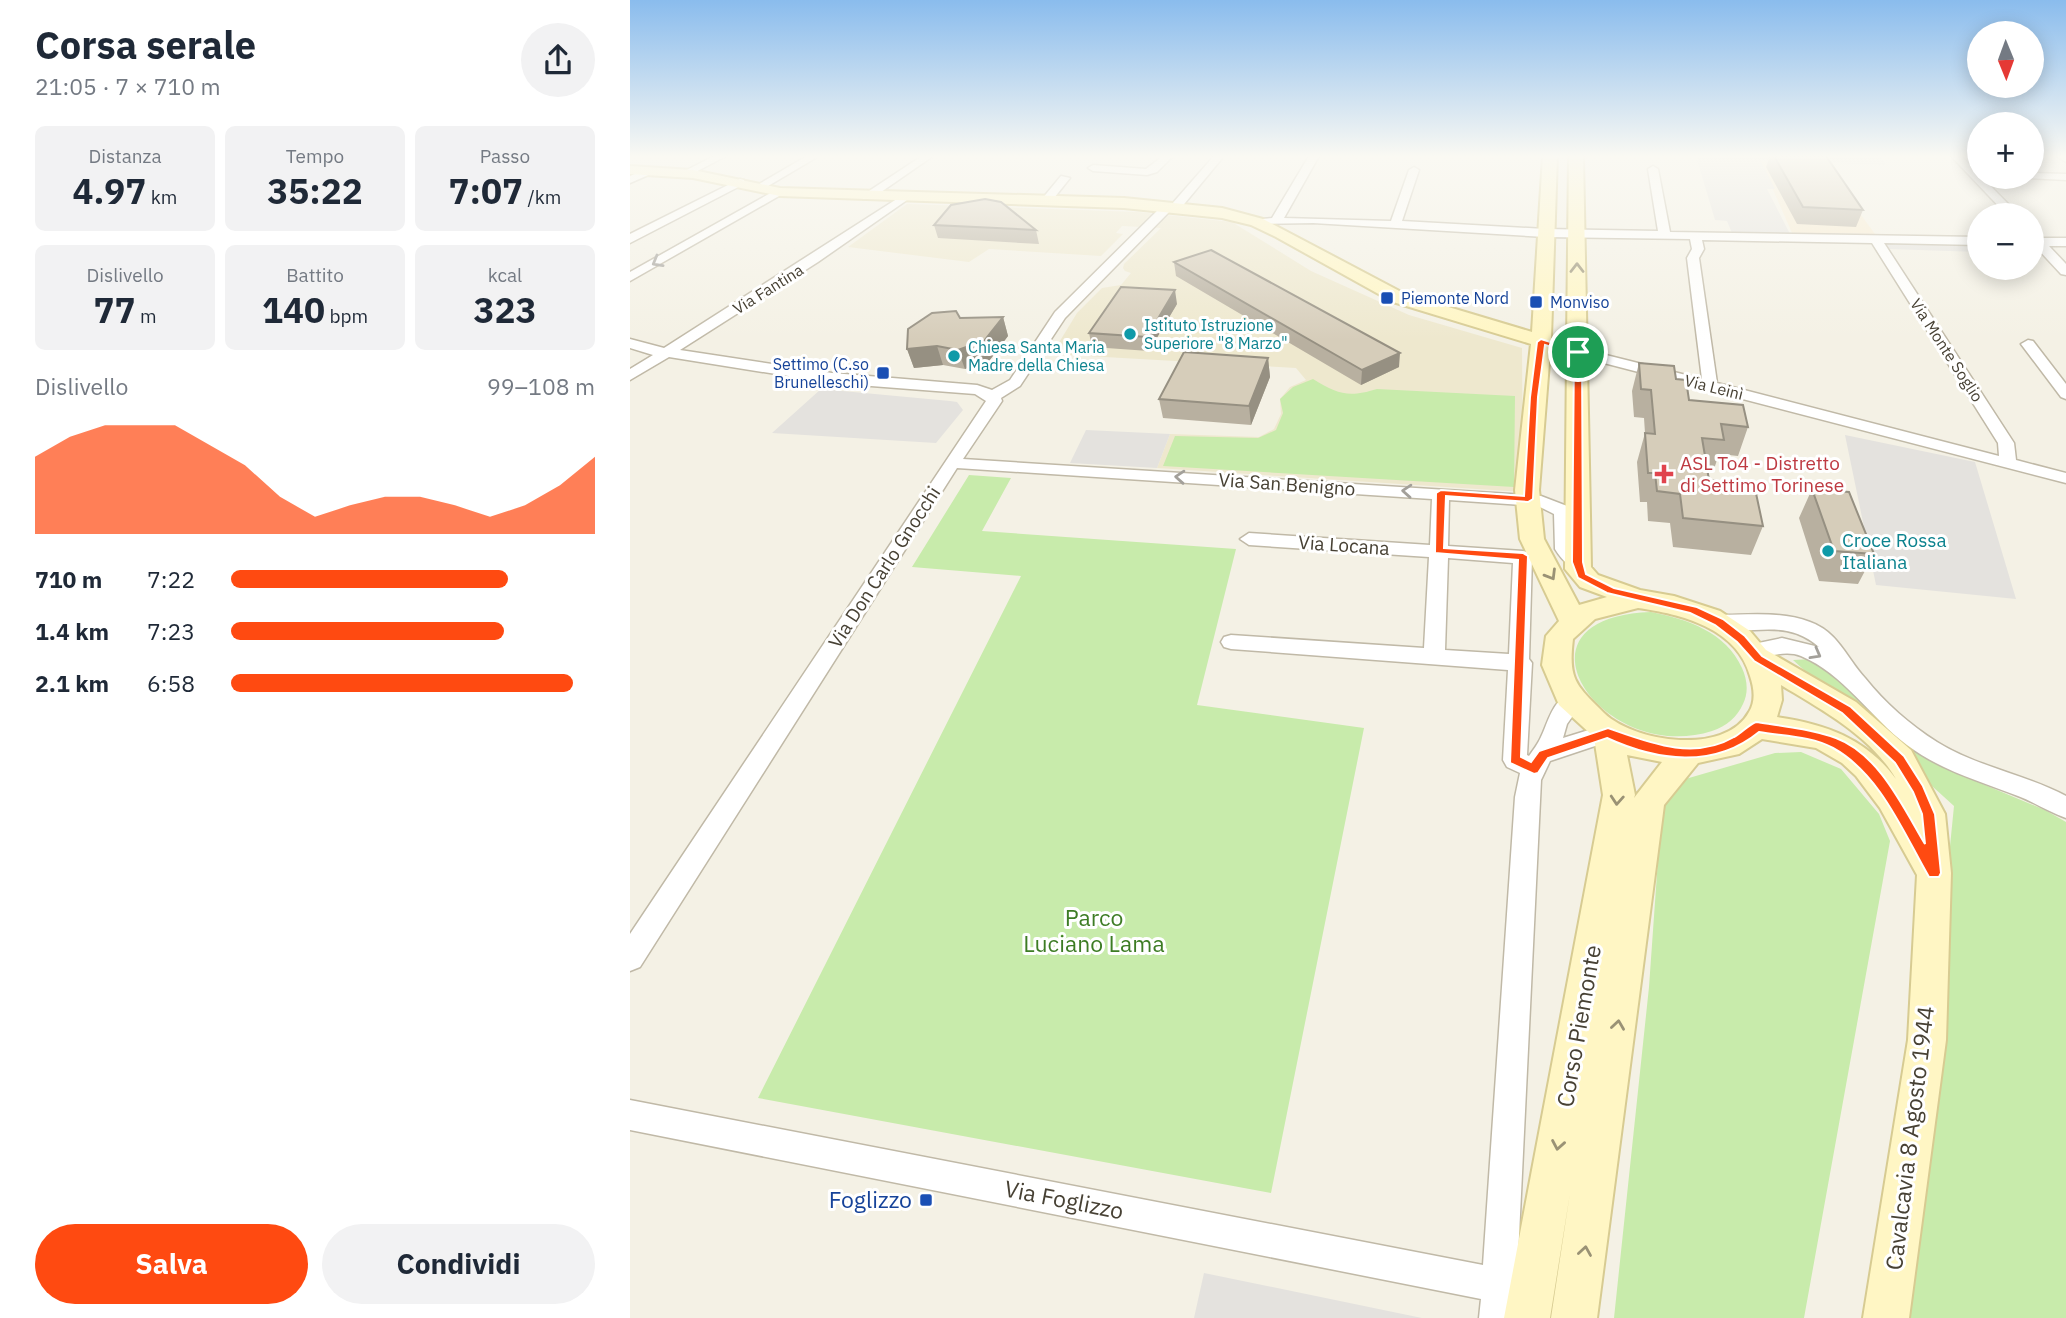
<!DOCTYPE html>
<html lang="it">
<meta charset="utf-8">
<style>
:root{--surface:#fff;--page:#f2f2f3;--text:#1f2937;--muted:#747a83;--accent:#ff4a11}
body{margin:0;font-family:"IBM Plex Sans",sans-serif;background:var(--page);color:var(--text);height:100vh;display:flex;flex-direction:column;font-size:26px;white-space:nowrap}
*{box-sizing:border-box;margin:0}
p{font-size:23px;color:var(--muted)}
.icon{flex:none;width:38px;height:38px;fill:none;stroke:currentColor;stroke-width:2;stroke-linecap:round;stroke-linejoin:round}
.map{position:relative;flex:1;overflow:hidden}
.details{display:flex;flex-direction:column;background:var(--surface);width:630px}
.details>*{flex:none}
.needle{width:46px;rotate:179deg}
.fabs{position:absolute;left:1337px;top:21px;display:grid;gap:14px}
.fabs a{display:grid;place-items:center;width:77px;height:77px;border-radius:50%;background:var(--surface);box-shadow:0 4px 18px #0003;font-size:35px}
.pin{position:absolute;display:grid;place-items:center;width:60px;height:60px;color:#fff;margin:-30px;border:4px solid #fff;border-radius:50%;box-shadow:0 2px 7px #0007}
.round{display:grid;place-items:center;flex:none;width:74px;height:74px;border-radius:37px;background:var(--page)}
.summary{display:flex;align-items:center;justify-content:space-between;height:119px;padding:0 35px}
h1{font-size:38px;font-weight:700;line-height:52px}
.stats{display:grid;grid-template-columns:repeat(3,1fr);gap:10px;height:119px;padding:7px 35px}
.stats div{display:grid;align-content:center;border-radius:10px;background:var(--page);text-align:center}
.stats b{font-size:35px;font-weight:700}
.stats small{font-size:19px;font-weight:400}
.stats p{font-size:19px}
.chart{height:196px;padding:14px 35px}
.chart p{display:flex;justify-content:space-between}
.chart svg{width:100%;height:126px;margin-top:7px;fill:var(--accent);opacity:.7}
.cta{display:flex;gap:14px;margin-top:auto;padding:14px 35px}
.cta a{flex:1;height:80px;border-radius:42px;background:var(--accent);color:#fff;font-size:28px;font-weight:700;line-height:80px;text-align:center}
.cta a+a{background:var(--page);color:var(--text)}
ul{padding:0 35px;list-style:none;font-size:23px}
li{display:grid;grid-template-columns:112px 84px 1fr;align-items:center;height:52px}
li i{height:18px;border-radius:9px;background:var(--accent)}
main{display:flex;flex:1;min-height:0}
.map>svg:first-child{display:block}
.commercial{fill:#f7eacf}
.education{fill:#eee8ce}
.green{fill:#c8ebab}
.parking{fill:#e4e2de}
.lines{fill:none;stroke-linecap:round;stroke-linejoin:round}
.street-casing{stroke:#c0b9a7;stroke-width:3}
.secondary-casing{stroke:#d7cb92;stroke-width:4}
.street{fill:#fff;fill-rule:evenodd}
.secondary{fill:#fff6c4;fill-rule:evenodd}
.wall{fill:#b8b0a0}
.shaded-wall{fill:#969082}
.building{fill:#d6cdba;stroke:#969082;stroke-width:2}
.oneway{stroke:#a3a09a}
.oneway2{stroke:#9a9275}
.route{fill:#ff4a11;stroke:#fff;stroke-width:2;fill-rule:evenodd}
.transit-dot{fill:#1a4fb4;stroke:#fff;stroke-width:2.5}
.culture-dot{fill:#0f9aa8;stroke:#fff;stroke-width:2.5}
.health-dot{fill:#e0444e;stroke:#fff;stroke-width:2.5}
.labels{text-anchor:middle;stroke-width:6;stroke-linejoin:round;paint-order:stroke}
.far-street-label{font-size:16px;fill:#474134;stroke:#fff}
.far-transit-label{font-size:16px;fill:#164399;stroke:#fff;text-anchor:start}
.far-culture-label{font-size:16px;fill:#0d838f;stroke:#fff;text-anchor:start}
.health-label{font-size:19px;fill:#be3a42;stroke:#fff;text-anchor:start}
.street-label{font-size:19px;fill:#474134;stroke:#fff}
.culture-label{font-size:19px;fill:#0d838f;stroke:#fff;text-anchor:start}
.near-park-label{font-size:23px;fill:#3d7c24;stroke:#fff}
.near-street-label{font-size:23px;fill:#474134;stroke:#fff}
.near-transit-label{font-size:23px;fill:#164399;stroke:#fff;text-anchor:end}
</style>
<main>
<section class="details">
<div class="summary"><div><h1>Corsa serale</h1><p>21:05 · 7 × 710 m</p></div><a class="round"><svg class="icon" aria-label="share" viewBox="0 0 24 24"><path d="M12 15V3M7 8l5-5 5 5M5 13v7h14v-7"/></svg></a></div>
<div class="stats">
<div><p>Distanza</p><b>4.97<small> km</small></b></div>
<div><p>Tempo</p><b>35:22</b></div>
<div><p>Passo</p><b>7:07<small> /km</small></b></div>
</div>
<div class="stats">
<div><p>Dislivello</p><b>77<small> m</small></b></div>
<div><p>Battito</p><b>140<small> bpm</small></b></div>
<div><p>kcal</p><b>323</b></div>
</div>
<div class="chart"><p><span>Dislivello</span>99–108 m</p>
<svg viewBox="0 0 160 44" preserveAspectRatio="none"><path d="M0 44V17L10 10L20 6L30 6L40 6L50 13L60 20L70 31L80 38L90 34L100 31L110 31L120 34L130 38L140 34L150 27L160 17V44z"/></svg>
</div>
<ul>
<li><b>710 m</b>7:22<i style="width:76%"></i></li>
<li><b>1.4 km</b>7:23<i style="width:75%"></i></li>
<li><b>2.1 km</b>6:58<i style="width:94%"></i></li>
</ul>
<div class="cta"><a>Salva</a><a>Condividi</a></div>
</section>
<div class="map">
<svg width="1436" height="1318" viewBox="0 0 1436 1318">
<rect width="100%" height="100%" fill="#f4f1e5"/>
<path class="commercial" d="M1130,160L1193,163L1245,234L1162,233Z"/>
<path class="education" d="M277,204L508,212L602,222L681,271L779,315L892,348L893,492L527,468L540,434L629,437L644,429L651,414L650,399L660,387L676,380L666,368L422,354L447,313L472,288L491,285L501,273L495,271L493,268L494,264L531,228L492,226L486,233L493,234L471,256L359,249L339,262L218,247Z"/>
<path class="green" d="M683,379C708,394 718,398 747,389L885,396L884,487L533,466L545,436L628,438L646,430L653,413L650,399L663,387Z
M339,475L381,478L352,531L606,549L567,705L734,728L641,1193L128,1098L391,576L282,567Z
M1021,612C1057,619 1096,632 1112,668C1117,679 1119,692 1113,704C1107,717 1097,726 1082,731C972,766 870,617 1021,612Z
M1182,659L1336,777L1415,810L1436,822V1318H1273L1324,806L1163,660Z
M1171,752L1211,769L1249,814L1260,841L1174,1318H984L1019,987L1032,803L1052,780L1145,753Z"/>
<path class="parking" d="M1066,156H1249L1256,165L1130,160L1145,189H1137L1160,234L1102,233L1097,221L1085,220Z
M1255,244L1349,245V252L1258,249Z
M191,389L320,401L327,402L333,410L306,443L142,433Z
M456,430L540,434L527,468L440,463Z
M1215,435L1345,462L1386,599L1246,585Z
M574,1273L792,1318H564Z"/>
<g class="lines">
<g class="street-casing">
<path id="street" d="M84,156H96L60,175L51,173Z
M177,156H189L133,189L124,187Z
M292,156H303L241,199H233V195Z
M533,156H543L527,172L517,175L463,171L458,168L463,165L516,169Z
M584,156H594L550,209H542L435,318L390,386L371,398L372,401L333,459L911,496L937,506C946,519 944,532 943,547L956,562L954,566C940,570 932,560 925,549L924,514L908,506L819,500L818,546L893,551L900,553L902,557L899,659L902,663L897,755L899,756C903,750 908,744 911,737C919,721 925,689 949,697L952,703L937,724L933,738L978,724L986,727L989,733L986,739L920,761L911,780L885,1318H849L851,1299L0,1130V1100L853,1265L885,797L890,773L877,767L873,760L878,670L601,649L594,647L591,642L594,637L601,635L794,648L799,557L619,545L610,539L619,533L800,545L802,499L327,468L10,967L0,971V934L356,401L345,394L202,383L39,357L0,380V369L23,355L0,348V339L34,348L273,195L277,196V200L188,262L50,350L202,373L347,385L362,390L380,380L425,312L534,204H542ZM818,558L883,563L879,654L815,650Z
M679,156H689L654,218L761,221L779,170L784,167L789,170L772,221L915,229L1028,231L1018,169L1023,166L1028,169L1040,232L1349,237V245L1254,243L1384,443L1386,460L1436,473V483L943,355L941,352L948,348L1072,379L1057,258L1062,249L1060,239L915,237L683,223L623,224V220L642,218ZM1072,240L1242,243L1368,443L1369,456L1087,383L1069,258L1074,249Z
M1321,156H1331L1389,215H1377Z
M1427,156H1436V162Z
M19,168L24,171L23,173L0,183V176Z
M1402,173L1436,174V180L1398,178Z
M431,176L440,178L420,203H412V199Z
M110,179L114,180V184L0,243V234Z
M146,190L156,192L0,281V272Z
M1402,231L1412,238H1436V246H1419L1436,264V275L1431,274L1405,246H1402Z
M1398,340L1403,341L1436,384V399L1431,397L1391,344Z
M1089,615C1119,615 1151,611 1180,622C1208,632 1216,657 1235,678C1255,703 1280,725 1307,742C1347,767 1395,774 1436,796V818C1419,812 1404,802 1388,796C1349,781 1310,770 1277,745C1240,717 1214,674 1171,656C1151,648 1132,662 1114,656L1111,651L1114,646L1152,638L1189,647C1153,616 1121,638 1082,627L1079,622L1082,617Z"/>
</g>
<g class="secondary-casing">
<path id="secondary" d="M913,156H927L921,338L937,343L939,156H953L961,567L968,575L1010,590L1044,596L1090,611L1120,631L1136,650L1226,702L1281,750L1315,814L1321,873L1316,1040L1279,1318H1233L1278,1040L1287,875L1250,808L1226,776L1212,763L1186,748L1132,739L1109,754L1068,763L1034,805L967,1318H921L940,1193L920,1318H874L973,795L964,737L929,705L912,665L916,636L929,621L890,539L885,490L901,344L763,302L646,237L621,225L592,218L494,208L150,196L63,178L0,174V166L63,170L150,188L494,198L592,208L633,219L775,294L902,332ZM920,350L937,355L935,569L950,587L977,597L949,605L914,539L909,490ZM1008,608C1051,614 1107,628 1120,676C1124,688 1126,701 1119,712C1095,756 1004,742 974,713C946,685 938,680 943,639L965,619ZM1151,685C1192,710 1241,736 1266,779C1236,738 1195,724 1147,717L1152,700ZM997,755L1032,762L1004,798L1005,795Z"/>
</g>
<use href="#street" class="street"/>
<use href="#secondary" class="secondary"/>
</g>
<path class="wall" d="M1140,156H1196L1233,210L1226,227L1167,224L1136,167Z
M304,225L406,230L409,244L308,238Z
M544,262L769,367L731,385L546,276Z
M547,304L519,351L462,347L459,333Z
M373,317L378,336L356,365L347,368L342,366L335,369L313,365L284,368L277,349L330,318Z
M638,358L640,377L621,425L533,418L529,399Z
M1009,363L1046,379L1059,400L1118,427L1108,456L1089,454L1084,469L1077,468L1079,480L1133,526L1121,555L1043,547L1040,523L1018,521L1017,502H1010L1007,462L1015,433L1014,418L1004,417L1002,391Z
M1182,489L1244,554L1228,584L1189,581L1169,518Z"/>
<path class="shaded-wall" d="M545,290L547,304L519,351L517,337Z
M373,317L378,336L356,365L347,368L341,349Z
M307,346L313,365L284,368L277,349Z
M336,347L342,366L335,369L328,350Z
M770,353L769,367L731,385L732,370Z
M638,358L640,377L621,425L619,406Z"/>
<path class="building" d="M1144,156H1196L1233,210L1173,207Z
M355,199L371,202L406,230L304,225L321,205Z
M581,250L770,353L732,370L544,262Z
M491,287L545,290L517,337L459,333Z
M326,311L330,318L373,317L350,346L341,349L336,347L328,350L307,346L277,349L278,329L302,313Z
M554,352L638,358L619,406L529,399Z
M1009,363L1044,366L1046,379L1056,380L1059,400L1113,405L1118,427L1091,424L1094,440L1072,438L1079,480L1124,484L1133,526L1053,518L1050,494L1027,491L1025,473H1018L1015,433L1025,434L1021,390L1011,389Z
M1182,489L1219,492L1244,554L1204,551Z"/>
<defs><path id="oneway-chevron" d="M-2-3.5L2.5 0L-2 3.5" fill="none" stroke-width="1.6" stroke-linecap="round" stroke-linejoin="round" transform="scale(1.75)"/></defs>
<g class="oneway">
<use href="#oneway-chevron" transform="translate(27 262) rotate(150)"/>
<use href="#oneway-chevron" transform="translate(550 477) rotate(-176)"/>
<use href="#oneway-chevron" transform="translate(777 491) rotate(-176)"/>
<use href="#oneway-chevron" transform="translate(1186 654) rotate(29)"/>
</g>
<g class="oneway2">
<use href="#oneway-chevron" transform="translate(947 268) rotate(-90)"/>
<use href="#oneway-chevron" transform="translate(921 575) rotate(59)"/>
<use href="#oneway-chevron" transform="translate(987 800) rotate(94)"/>
<use href="#oneway-chevron" transform="translate(988 1025) rotate(-82)"/>
<use href="#oneway-chevron" transform="translate(928 1145) rotate(100)"/>
<use href="#oneway-chevron" transform="translate(955 1251) rotate(-81)"/>
</g>
<linearGradient id="sky" x2="0" y2="1"><stop stop-color="#8abced"/><stop offset="0.46" stop-color="#faf9f3"/><stop offset="1" stop-color="#faf9f3" stop-opacity="0"/></linearGradient>
<rect width="1436" height="340" fill="url(#sky)"/>
<path class="route" d="M911,339L952,352L953,562L956,574L984,588L1067,607L1093,619L1115,636L1132,656L1221,707L1274,756L1293,786L1305,814L1311,873L1309,877H1299C1273,832 1250,774 1203,748C1182,736 1152,736 1129,732C1084,769 1027,761 977,738L918,758L908,773L904,774L880,763L888,560L805,553L806,493L811,490L894,496L900,397L907,342ZM915,345L944,354L942,562L948,578L977,593L1060,613L1085,625L1107,642L1124,661L1212,713L1265,763L1283,792L1292,814L1295,844C1273,807 1249,754 1206,738C1181,729 1153,726 1126,722C1118,725 1112,733 1104,737C1063,761 1018,742 978,728L909,751L901,762L891,757L898,556L893,553L814,548L816,496L898,502L903,499L908,397Z"/>
<g class="transit-dot">
<rect x="750" y="291" width="14" height="14" rx="3.5"/>
<rect x="899" y="295" width="14" height="14" rx="3.5"/>
<rect x="246" y="366" width="14" height="14" rx="3.5"/>
<rect x="289" y="1193" width="14" height="14" rx="3.5"/>
</g>
<g class="culture-dot">
<circle cx="500" cy="334" r="7"/>
<circle cx="324" cy="356" r="7"/>
<circle cx="1198" cy="551" r="7"/>
</g>
<path class="health-dot" d="M1030.5 463.5h7v7h7v7h-7v7h-7v-7h-7v-7h7z"/>
<g class="labels">
<g class="far-street-label">
<text transform="translate(138 289) rotate(-32)" y="6">Via Fantina</text>
<text transform="translate(1317 350) rotate(57)" y="6">Via Monte Soglio</text>
<text transform="translate(1084 387) rotate(14)" y="6">Via Leinì</text>
</g>
<g class="far-transit-label">
<text x="771" y="304">Piemonte Nord</text>
<text x="920" y="308">Monviso</text>
<text x="239" y="370" text-anchor="end">Settimo (C.so<tspan x="239" dy="18">Brunelleschi)</tspan></text>
</g>
<g class="far-culture-label">
<text x="514" y="331">Istituto Istruzione<tspan x="514" dy="18">Superiore "8 Marzo"</tspan></text>
<text x="338" y="353">Chiesa Santa Maria<tspan x="338" dy="18">Madre della Chiesa</tspan></text>
</g>
<g class="health-label">
<text x="1050" y="470">ASL To4 - Distretto<tspan x="1050" dy="22">di Settimo Torinese</tspan></text>
</g>
<g class="street-label">
<text transform="translate(657 484) rotate(4)" y="7">Via San Benigno</text>
<text transform="translate(714 545) rotate(4)" y="7">Via Locana</text>
<text transform="translate(254 567) rotate(-57)" y="7">Via Don Carlo Gnocchi</text>
</g>
<g class="culture-label">
<text x="1212" y="547">Croce Rossa<tspan x="1212" dy="22">Italiana</tspan></text>
</g>
<g class="near-park-label">
<text x="464" y="926">Parco<tspan x="464" dy="26">Luciano Lama</tspan></text>
</g>
<g class="near-street-label">
<text transform="translate(949 1026) rotate(-80)" y="8">Corso Piemonte</text>
<text transform="translate(1280 1138) rotate(-83)" y="8">Cavalcavia 8 Agosto 1944</text>
<text transform="translate(434 1200) rotate(11)" y="8">Via Foglizzo</text>
</g>
<g class="near-transit-label">
<text x="282" y="1208">Foglizzo</text>
</g>
</g>
</svg>
<div class="fabs">
<a><svg class="needle" viewBox="-14 -14 28 28"><path d="M0-13l5 13h-10z" fill="#e53935"/><path d="M0 13l5-13h-10z" fill="#747a83"/></svg></a>
<a>+</a>
<a>−</a>
</div>
<div class="pin" style="left:948px;top:352px;background:#1e9e55"><svg class="icon" aria-label="arrive" viewBox="0 0 24 24"><path d="M6 21V4h12l-3 4 3 4H6"/></svg></div>
</div>
</main>
